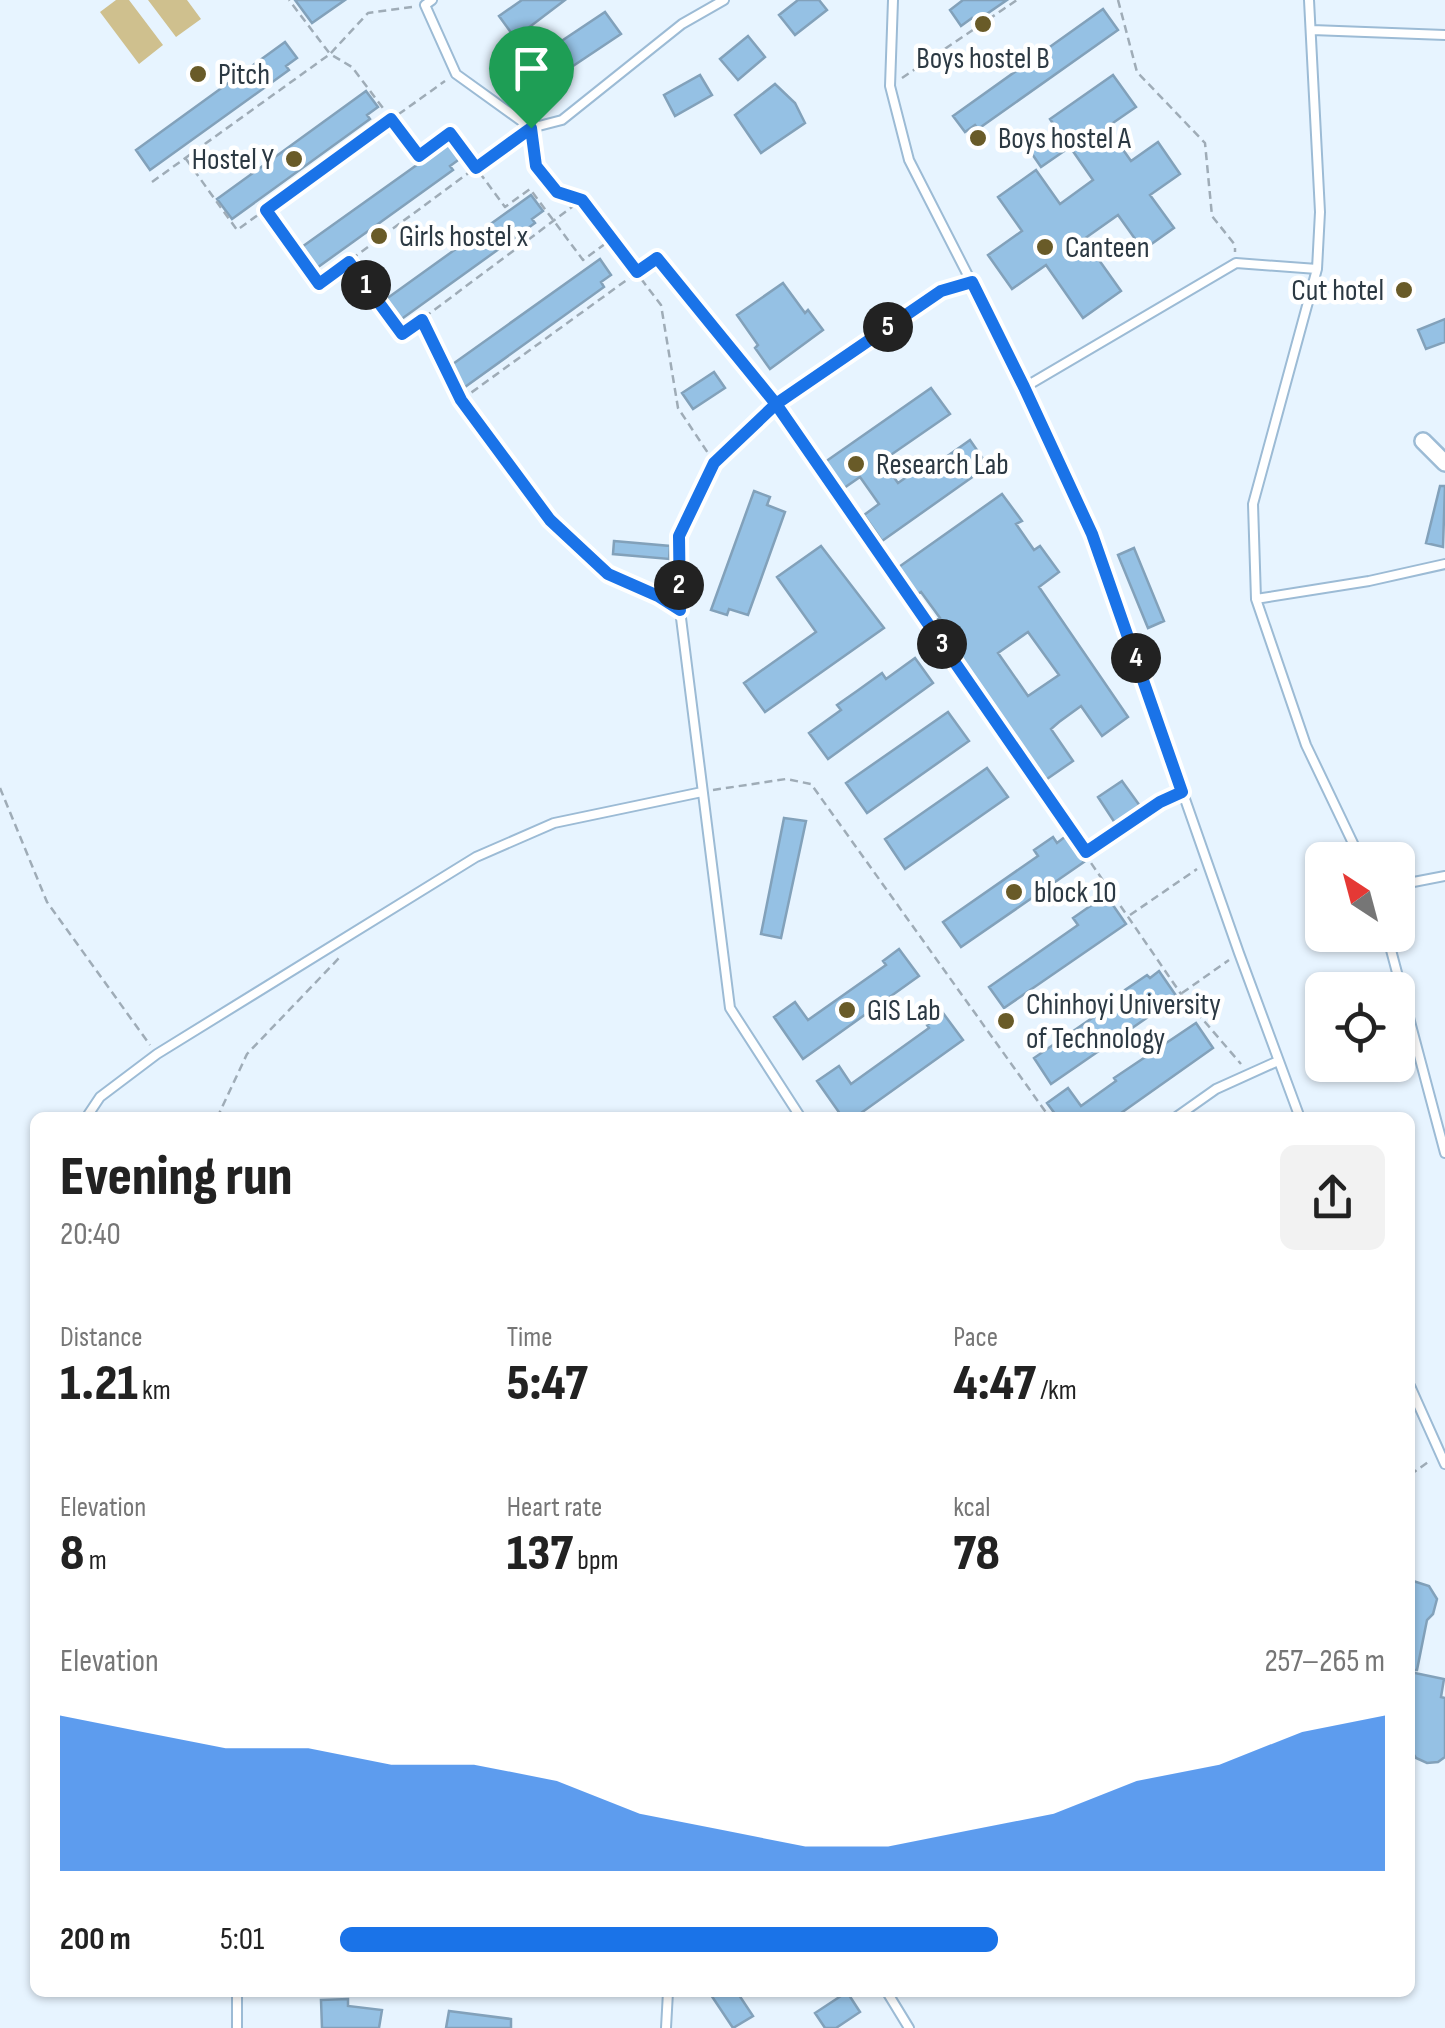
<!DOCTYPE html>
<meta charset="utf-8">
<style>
:root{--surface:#fff;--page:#f2f2f2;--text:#222;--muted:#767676;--accent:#1a73e8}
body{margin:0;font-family:"Sofia Sans Condensed",sans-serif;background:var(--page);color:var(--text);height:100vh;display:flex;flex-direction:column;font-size:38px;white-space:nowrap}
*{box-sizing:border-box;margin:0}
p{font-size:32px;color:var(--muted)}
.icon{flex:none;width:55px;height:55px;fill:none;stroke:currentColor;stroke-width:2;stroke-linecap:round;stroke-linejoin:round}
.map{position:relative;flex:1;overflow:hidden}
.side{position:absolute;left:30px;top:1112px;width:1385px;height:885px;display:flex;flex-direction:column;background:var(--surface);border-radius:15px;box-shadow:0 2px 8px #0004}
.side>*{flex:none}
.needle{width:65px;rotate:324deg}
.controls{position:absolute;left:1305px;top:842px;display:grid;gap:20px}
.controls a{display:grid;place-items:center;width:110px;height:110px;border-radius:15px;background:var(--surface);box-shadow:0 2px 8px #0004;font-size:50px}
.pin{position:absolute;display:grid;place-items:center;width:85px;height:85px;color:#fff;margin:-102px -42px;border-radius:50% 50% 50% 0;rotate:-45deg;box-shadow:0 0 10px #0007}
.pin .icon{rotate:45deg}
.km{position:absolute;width:50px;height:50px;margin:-25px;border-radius:50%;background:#222;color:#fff;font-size:28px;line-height:50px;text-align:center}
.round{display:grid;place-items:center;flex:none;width:105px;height:105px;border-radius:15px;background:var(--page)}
.overview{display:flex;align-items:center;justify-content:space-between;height:170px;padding:0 30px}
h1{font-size:55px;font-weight:800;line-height:75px}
.metrics{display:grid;grid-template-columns:repeat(3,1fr);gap:15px;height:170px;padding:10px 30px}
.metrics div{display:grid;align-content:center}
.metrics b{font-size:50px;font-weight:800}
.metrics small{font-size:28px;font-weight:400}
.metrics p{font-size:28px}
.chart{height:280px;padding:20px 30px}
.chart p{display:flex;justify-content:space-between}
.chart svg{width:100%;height:180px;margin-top:10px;fill:var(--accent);opacity:.7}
ul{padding:0 30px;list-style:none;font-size:32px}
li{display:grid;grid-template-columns:160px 120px 1fr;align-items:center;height:75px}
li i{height:25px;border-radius:12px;background:var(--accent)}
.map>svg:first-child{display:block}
.green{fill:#cfc08e}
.building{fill:#95c1e4;stroke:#82a1ba;stroke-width:2.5;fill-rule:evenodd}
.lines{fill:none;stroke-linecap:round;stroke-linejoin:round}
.lane-casing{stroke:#9cbbd5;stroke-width:12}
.street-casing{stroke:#9cbbd5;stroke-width:20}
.path{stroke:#9facb7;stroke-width:2.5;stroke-dasharray:8 5;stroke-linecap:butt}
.lane{stroke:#fff;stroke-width:8}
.street{stroke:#fff;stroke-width:15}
.route-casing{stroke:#fff;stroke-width:20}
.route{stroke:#1a73e8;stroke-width:12}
.poi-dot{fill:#695b28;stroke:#fff;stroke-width:4}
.labels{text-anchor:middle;stroke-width:9;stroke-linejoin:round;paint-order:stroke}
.poi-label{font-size:30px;fill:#2c3943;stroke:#fff;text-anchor:start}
</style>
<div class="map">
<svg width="1445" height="2028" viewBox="0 0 1445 2028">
<rect width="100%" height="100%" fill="#e7f4ff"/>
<path class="green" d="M116,0H129L163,45L139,64L100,12Z
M148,0H187L201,19L176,37Z"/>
<path class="building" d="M295,0H345L312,23Z
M522,0H565L515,38L499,16Z
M798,0H819L827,10L795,35L779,15Z
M963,0H1007L975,22L972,18L961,26L950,10Z
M1103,9L1118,30L978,129L975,125L965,132L953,116Z
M605,12L621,34L543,86L527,64Z
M748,36L765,57L738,80L720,59Z
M285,42L297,58L286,66L289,70L150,170L136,150Z
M700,75L712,95L675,116L664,95Z
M1113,75L1136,107L1107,127L1131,161L1158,142L1180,174L1150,195L1174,228L1143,250L1118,215L1084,239L1121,291L1083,318L1046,265L1012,289L988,255L1022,231L998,197L1036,170L1060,204L1093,180L1070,147L1041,167L1028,148L1056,128L1050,119Z
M775,84L795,103L805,123L761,153L735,115Z
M366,91L378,107L367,115L370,119L232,219L217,199Z
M449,142L461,158L450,166L453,170L314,270L299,249Z
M531,195L543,211L532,219L535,223L396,323L382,302Z
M600,259L611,275L601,282L604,287L465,387L450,366Z
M783,283L805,313L808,310L823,330L770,369L755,348L758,345L737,315Z
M1445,319V342L1426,349L1418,330Z
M714,372L725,388L693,409L682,393Z
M931,388L950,414L882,461L898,483L928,462L932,467L970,440L988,466L882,541L864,515L879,504L860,477L844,488L825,462Z
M1440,486H1445L1443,547L1426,543Z
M754,491L770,497L767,505L785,512L748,615L729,609L727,615L711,610Z
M1002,494L1022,521L1016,524L1034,550L1040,546L1059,572L1039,587L1128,717L1102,736L1081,706L1059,722L1051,729L1073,761L1044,781L935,621L940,618L921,592L915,596L896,569ZM1028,632L1059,675L1028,696L998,653Z
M614,541L670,546L669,559L613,554Z
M821,546L884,628L765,712L744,683L816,632L777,577Z
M1134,548L1164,621L1148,628L1118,555Z
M915,658L933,683L828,759L809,733L841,710L837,705L857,691L882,673L886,679Z
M948,712L969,741L867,813L846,783Z
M987,768L1008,797L905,869L885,839Z
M1122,781L1140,806L1115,823L1098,797Z
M784,818L806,821L781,938L761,934Z
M1066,836L1084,862L961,947L943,922L1038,856L1034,850L1053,837L1057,843Z
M1108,898L1126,924L1004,1008L989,987L1078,925L1073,918L1096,902L1098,905Z
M899,949L919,976L803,1059L774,1017L795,1002L808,1020L886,965L883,961Z
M1159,971L1177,997L1051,1084L1034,1058L1127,994L1125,990L1147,975L1150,978Z
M943,1013L963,1040L854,1118H843L817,1081L839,1066L851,1084L929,1028L927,1025Z
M1196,1023L1213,1048L1114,1118H1058L1047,1103L1068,1088L1081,1106L1116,1081L1114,1078Z
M1410,1580L1429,1586L1437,1599L1433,1614L1427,1620L1417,1670H1410Z
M1410,1672L1444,1679L1441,1697L1445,1698V1757L1438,1762L1427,1763L1416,1758L1410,1749Z
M709,1992H737L753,2016L733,2028Z
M847,1992L860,2012L836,2028H825L815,2013Z
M348,1999V2006L382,2010L379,2028H322L321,2000Z
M449,2011L511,2019V2028H446Z"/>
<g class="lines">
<g class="lane-casing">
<path id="lane" d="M432,0L425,5L456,74L531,128L562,120L682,24L724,0
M893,0L890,86L909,160L1025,387L1092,534L1239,953L1300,1118
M1309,0L1320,212L1317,269L1253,504L1256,599L1306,745L1361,860
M1312,30L1445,35
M1025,387L1236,263L1317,269
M1256,599L1369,581L1445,564
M1398,885L1445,876
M1387,935L1445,1153
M86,1118L100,1097L157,1054L476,857L554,823L702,792
M801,1118L730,1008L680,610L679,536L714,463L776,404L941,291L972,282
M1175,1118L1216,1089L1278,1061
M1410,1386L1445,1464
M887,1992L909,2028
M237,2028V1992
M666,2028L668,1992"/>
</g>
<g class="street-casing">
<path id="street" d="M1423,441L1445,463"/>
</g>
<path class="path" d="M1118,0L1137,72L1205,143L1212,216L1235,245V252
M412,7L368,13L330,54L352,67L419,156L450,133L505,207L530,189L583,260L609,241
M902,78L1017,0
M533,142L536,166L557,192L581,200L661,305L678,408L708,453
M186,159L237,230L445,81
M152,182L330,54L289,0
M266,210L319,283L520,135
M349,262L402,334L580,201
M422,320L461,400L550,520L608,574L666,601
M461,400L657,258L769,395
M782,413L1181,994L1241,1064
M0,788L47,902L150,1045
M713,790L786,779L811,784L1050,1118
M1087,851L1173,797
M1130,915L1197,869
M1182,993L1229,960
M217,1118L247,1054L340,957
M1410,1475L1431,1460"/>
<use href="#lane" class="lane"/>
<use href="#street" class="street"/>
</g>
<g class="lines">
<g class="route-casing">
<path id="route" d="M531,128L476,168L450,133L419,156L391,119L266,210L319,284L349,262L402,334L422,320L461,400L550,520L608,574L658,596L680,610L679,536L714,463L776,404L1086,852L1160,802L1182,792L1092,534L1024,387L972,282L941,291L776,404L657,258L637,272L582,200L557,192L536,166L531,128"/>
</g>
<use href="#route" class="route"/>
</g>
<g class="poi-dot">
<circle cx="983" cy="24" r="10"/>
<circle cx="198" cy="74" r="10"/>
<circle cx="978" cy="138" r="10"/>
<circle cx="294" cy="159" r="10"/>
<circle cx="379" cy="236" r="10"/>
<circle cx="1045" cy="247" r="10"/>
<circle cx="1404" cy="290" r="10"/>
<circle cx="856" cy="464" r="10"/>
<circle cx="1014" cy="892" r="10"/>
<circle cx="847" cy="1010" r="10"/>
<circle cx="1006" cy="1021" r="10"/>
</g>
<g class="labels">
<g class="poi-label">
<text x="983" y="68" text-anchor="middle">Boys hostel B</text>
<text x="218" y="84">Pitch</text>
<text x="998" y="148">Boys hostel A</text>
<text x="274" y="169" text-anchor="end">Hostel Y</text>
<text x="399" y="246">Girls hostel x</text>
<text x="1065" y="257">Canteen</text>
<text x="1384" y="300" text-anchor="end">Cut hotel</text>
<text x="876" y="474">Research Lab</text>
<text x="1034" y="902">block 10</text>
<text x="1026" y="1014">Chinhoyi University<tspan x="1026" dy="34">of Technology</tspan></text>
<text x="867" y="1020">GIS Lab</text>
</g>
</g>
</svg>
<div class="controls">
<a><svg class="needle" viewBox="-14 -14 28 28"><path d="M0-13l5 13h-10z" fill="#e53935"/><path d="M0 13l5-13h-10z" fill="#767676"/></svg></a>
<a><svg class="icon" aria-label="locate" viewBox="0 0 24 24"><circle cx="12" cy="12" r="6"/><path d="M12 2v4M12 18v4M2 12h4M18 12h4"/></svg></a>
</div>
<div class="pin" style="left:531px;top:128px;background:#1e9e55"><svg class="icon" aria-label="arrive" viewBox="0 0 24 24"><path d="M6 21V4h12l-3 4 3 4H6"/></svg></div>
<b class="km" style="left:366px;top:285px">1</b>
<b class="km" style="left:679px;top:585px">2</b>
<b class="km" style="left:942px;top:644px">3</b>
<b class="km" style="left:1136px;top:658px">4</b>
<b class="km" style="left:888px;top:327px">5</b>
<section class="side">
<div class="overview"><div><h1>Evening run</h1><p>20:40</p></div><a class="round"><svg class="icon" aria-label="share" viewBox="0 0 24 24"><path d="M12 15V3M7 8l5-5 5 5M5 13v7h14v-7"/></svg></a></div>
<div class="metrics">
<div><p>Distance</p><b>1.21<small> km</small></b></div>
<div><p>Time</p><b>5:47</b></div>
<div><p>Pace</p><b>4:47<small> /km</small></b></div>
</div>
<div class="metrics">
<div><p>Elevation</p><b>8<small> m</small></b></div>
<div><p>Heart rate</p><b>137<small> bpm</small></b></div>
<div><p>kcal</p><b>78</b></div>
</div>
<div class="chart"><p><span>Elevation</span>257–265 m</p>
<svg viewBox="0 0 160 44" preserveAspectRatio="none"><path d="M0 44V6L10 10L20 14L30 14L40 18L50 18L60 22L70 30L80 34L90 38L100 38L110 34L120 30L130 22L140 18L150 10L160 6V44z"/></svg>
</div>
<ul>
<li><b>200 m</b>5:01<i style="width:63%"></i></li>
</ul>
</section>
</div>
